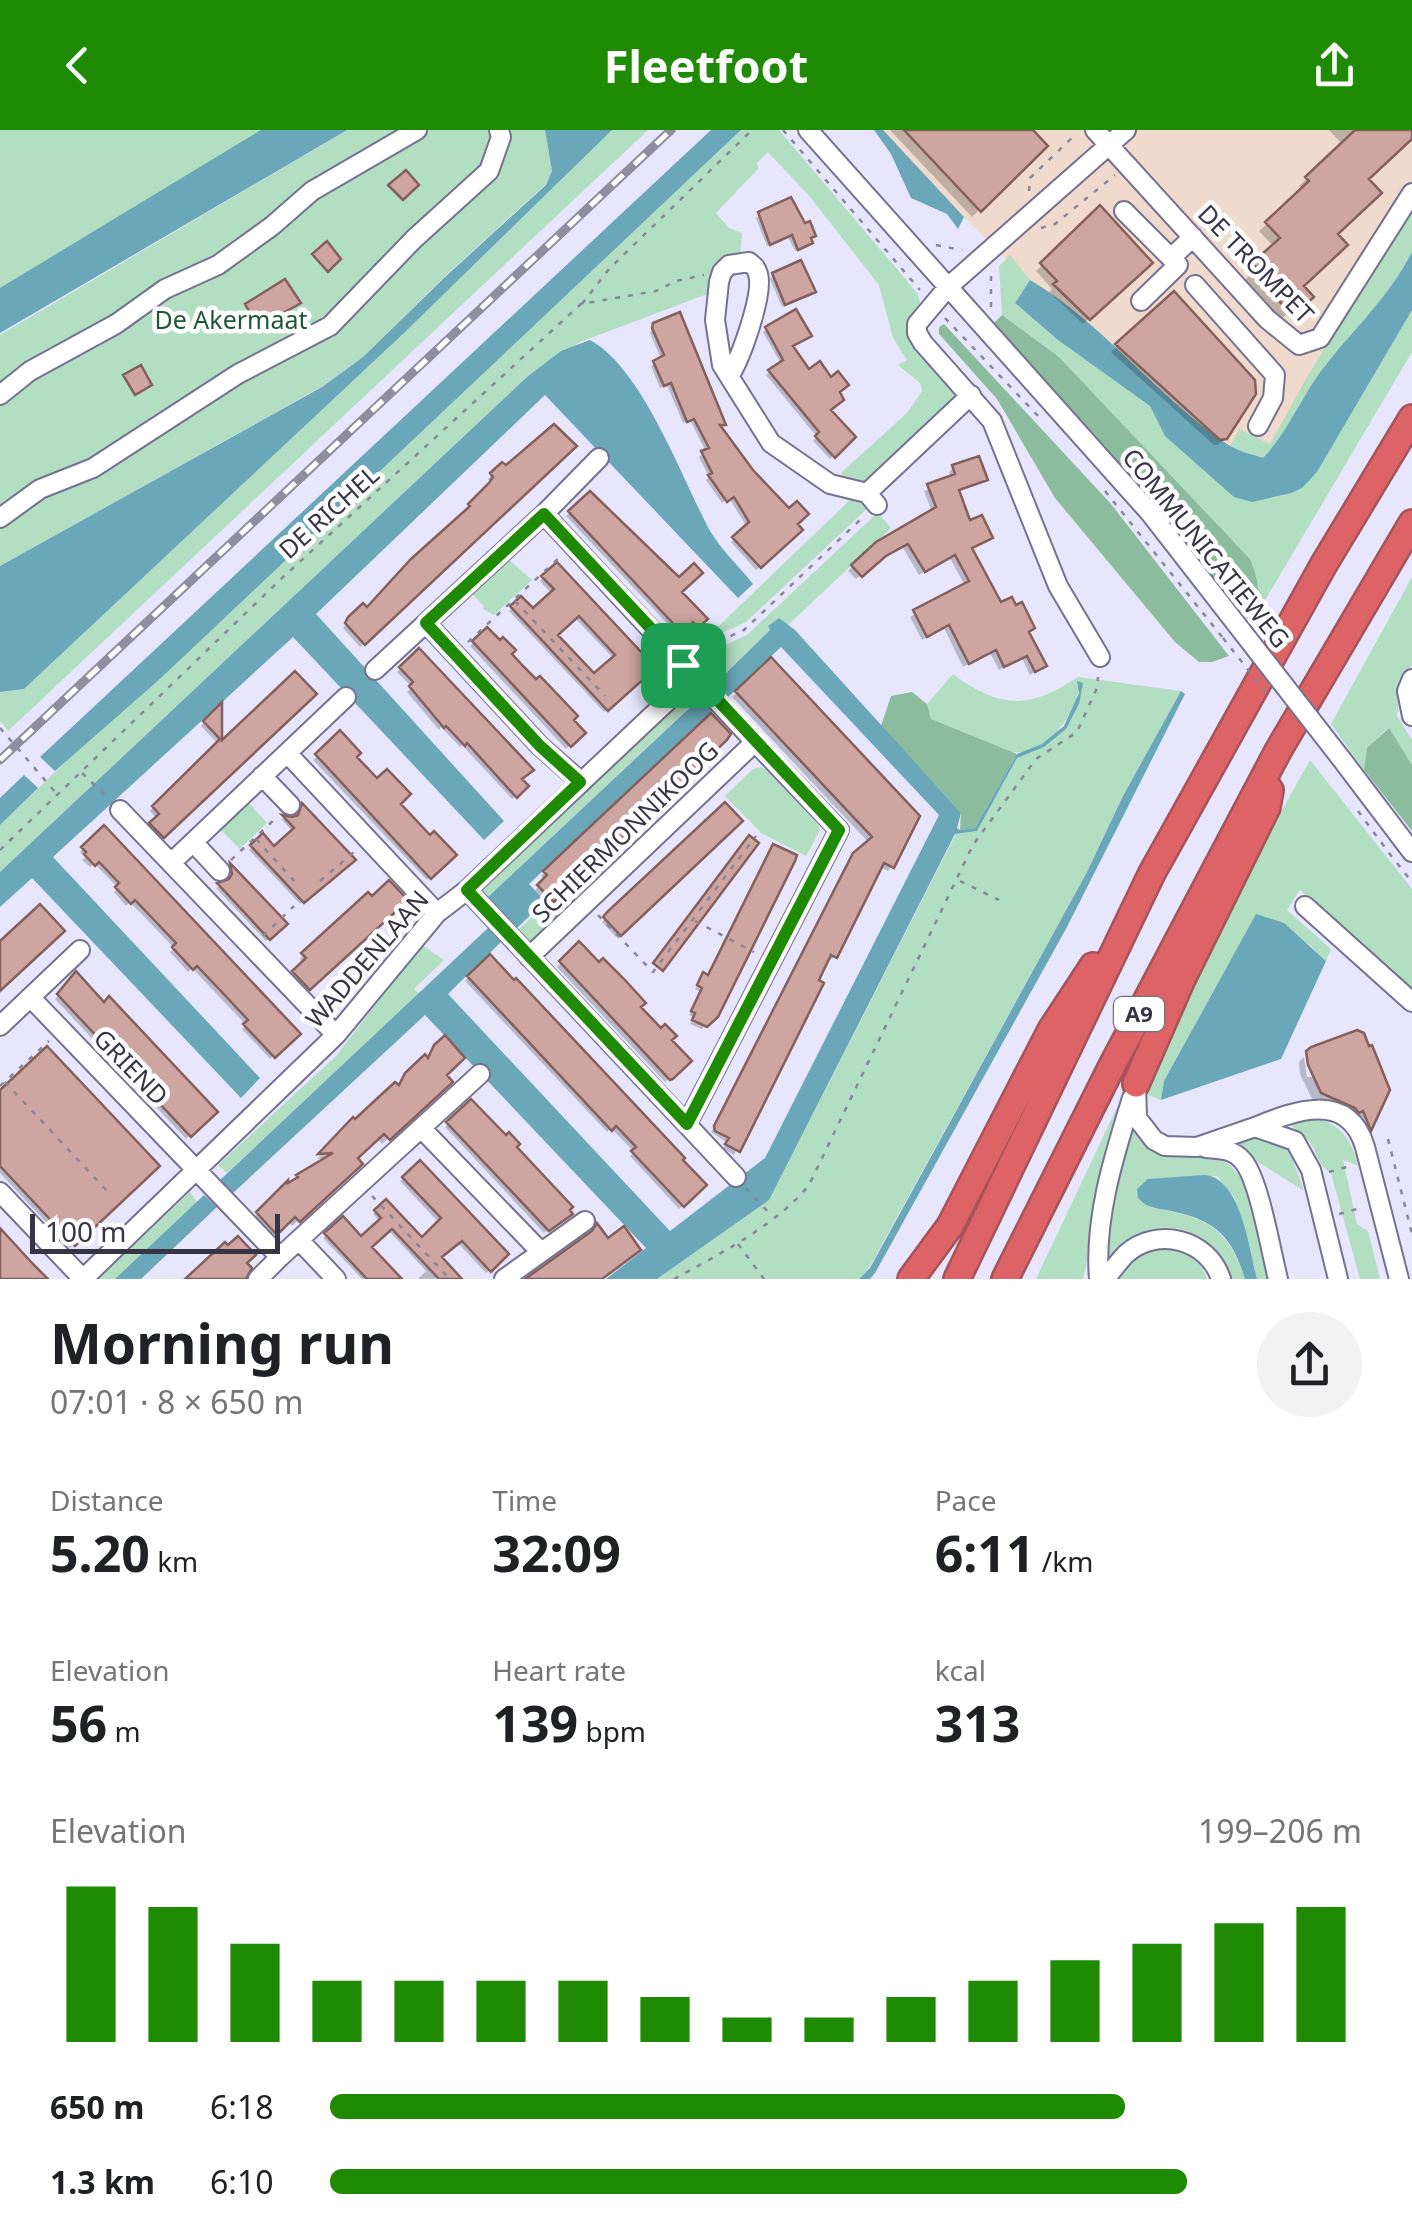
<!DOCTYPE html>
<meta charset="utf-8">
<style>
:root{--surface:#fff;--page:#f2f2f2;--text:#202124;--muted:#757577;--accent:#1f8a04}
body{margin:0;font-family:"Noto Sans",sans-serif;background:var(--page);color:var(--text);height:100vh;display:flex;flex-direction:column;font-size:38px;white-space:nowrap}
*{box-sizing:border-box;margin:0}
p{font-size:32px;color:var(--muted)}
.icon{flex:none;width:55px;height:55px;fill:none;stroke:currentColor;stroke-width:2;stroke-linecap:round;stroke-linejoin:round}
.map{position:relative;height:1149px;overflow:hidden}
.panel{display:flex;flex-direction:column;background:var(--surface);flex:1}
.panel>*{flex:none}
.scale{position:absolute;left:30px;bottom:25px;width:250px;box-sizing:border-box;padding-left:10px;border:5px solid #373543;border-top:0;font-size:28px;line-height:35px;white-space:nowrap;color:#373543;-webkit-text-stroke:8px #fff;paint-order:stroke}
.pin{position:absolute;display:grid;place-items:center;width:85px;height:85px;color:#fff;margin:-42px;border-radius:20px;box-shadow:0 5px 15px #0006}
.round{display:grid;place-items:center;flex:none;width:105px;height:105px;border-radius:52px;background:var(--page)}
.summary{display:flex;align-items:center;justify-content:space-between;height:170px;padding:0 50px}
h1{font-size:55px;font-weight:700;line-height:75px}
.figures{display:grid;grid-template-columns:repeat(3,1fr);gap:15px;height:170px;padding:10px 50px}
.figures div{display:grid;align-content:center}
.figures b{font-size:50px;font-weight:700}
.figures small{font-size:28px;font-weight:400}
.figures p{font-size:28px}
.chart{height:280px;padding:20px 50px}
.chart p{display:flex;justify-content:space-between}
.chart svg{width:100%;height:180px;margin-top:10px;stroke:var(--accent);stroke-width:6}
ul{padding:0 50px;list-style:none;font-size:32px}
li{display:grid;grid-template-columns:160px 120px 1fr;align-items:center;height:75px}
li i{height:25px;border-radius:12px;background:var(--accent)}
header{display:flex;justify-content:space-between;align-items:center;height:130px;padding:0 50px;background:var(--accent);color:#fff;font-size:45px;font-weight:700}
.map>svg:first-child{display:block}
.commercial{fill:#f0dacd}
.green{fill:#b2dec2}
.forest{fill:#8abc9d}
.water{fill:#69a7b9}
.shadow{fill:#0003;fill-rule:evenodd}
.building{fill:#cea5a0;stroke:#855f5c;stroke-width:2.5;fill-rule:evenodd}
.lines{fill:none;stroke-linecap:round;stroke-linejoin:round}
.minor-casing{stroke:#757191;stroke-width:22}
.highway-casing{stroke:#a4535a;stroke-width:30}
.path{stroke:#898798;stroke-width:2.5;stroke-dasharray:5 8;stroke-linecap:butt}
.minor{stroke:#fff;stroke-width:18}
.highway{stroke:#de6366;stroke-width:25}
.rail-casing{stroke:#8f8d9f;stroke-width:9}
.rail{stroke:#fff;stroke-width:5;stroke-dasharray:15;stroke-linecap:butt}
.minor-bridge-casing{stroke:#757191;stroke-width:22;stroke-linecap:butt}
.path-bridge{stroke:#898798;stroke-width:2.5;stroke-dasharray:5 8;stroke-linecap:butt}
.minor-bridge{stroke:#fff;stroke-width:18}
.route-casing{stroke:#fff;stroke-width:20}
.route{stroke:#1f8a04;stroke-width:12}
.labels{text-anchor:middle;stroke-width:9;stroke-linejoin:round;paint-order:stroke}
.shield{fill:#fff;stroke:#73727b;stroke-width:2.5}
.shield-label{font-size:22px;font-weight:bold;fill:#373543}
.street-label{font-size:25px;fill:#373543;stroke:#fff}
.park-label{font-size:25px;fill:#1c5739;stroke:#fff}
</style>
<header><svg class="icon" aria-label="back" viewBox="0 0 24 24"><path d="M15 5l-7 7 7 7"/></svg>Fleetfoot<svg class="icon" aria-label="share" viewBox="0 0 24 24"><path d="M12 15V3M7 8l5-5 5 5M5 13v7h14v-7"/></svg></header>
<div class="map">
<svg width="1412" height="1149" viewBox="0 0 1412 1149">
<rect width="100%" height="100%" fill="#e8e6fc"/>
<path class="commercial" d="M876,0H1412V154L1298,341L1205,326Z"/>
<path class="green" d="M0,0H309L0,185Z
M347,0H545L552,41L546,54L445,146L363,227L321,257L0,436V205Z
M612,0H648L8,601L0,591V562L24,559L404,203Z
M741,0H779L918,164L920,173C887,209 924,228 950,255L955,262V270L868,352L841,350L842,342L907,283L922,261L920,253L898,235L907,230L893,208L879,155L810,67L768,22L757,33L758,39L716,83L729,98L742,103L740,128L710,163L580,212L527,247L0,742V695L106,593L161,548Z
M1412,76V122L1397,152L1326,234L1276,315L1263,329L1230,317L1239,299L1270,314L1307,247Z
M1010,125L1030,150L1015,173L1058,210L1150,276L1165,306L1251,372C1278,365 1298,363 1317,342L1412,180V222L1251,494L1248,489L1260,468L1250,429L1059,227L1002,185L999,136Z
M853,367H870L871,375L746,492L702,512Z
M880,385L891,398L788,495L779,488L768,496L770,500L714,555L696,537L699,527L747,505L874,386Z
M506,427L532,450L494,485L483,479L484,476L471,463Z
M1412,447V534L1401,560L1397,586L1412,610V635L1388,598L1367,618L1364,640L1331,594Z
M953,544C1001,580 1030,579 1078,547L1181,561L1123,666L1087,742L869,1138L859,1149H657L769,1070L956,704L977,701L1017,628L1044,617L1066,599L1079,574L1080,555C1075,587 1044,628 1008,622L931,589L927,574Z
M684,565L692,575L488,767L483,763L480,765L483,755Z
M1310,630L1412,759V861L1300,760L1287,780L1331,819L1326,831L1310,815L1256,784L1164,951L1161,970L1143,963L1204,821Z
M761,637L770,641L819,696L820,700L806,726L761,703L725,666L753,639Z
M248,672L267,693L240,719L220,699Z
M548,772L561,786L535,811H525L516,802Z
M422,815L444,830L414,859L419,863L227,1043L218,1035L336,926Z
M1129,952L1083,1149H1036Z
M1320,985L1319,989C1345,997 1351,1013 1359,1036L1343,1030L1357,1094L1368,1101L1380,1149H1360L1331,1043C1318,1034 1319,1028 1312,1015C1305,1005 1296,999 1286,992Z
M1130,993C1163,1046 1213,1007 1238,1044C1252,1065 1262,1122 1269,1149H1257L1234,1067L1217,1046L1148,1049L1149,1077C1202,1087 1227,1093 1245,1149H1230C1222,1118 1193,1094 1159,1098C1140,1100 1125,1113 1111,1125L1104,1122L1108,1088Z
M1253,1006H1266L1289,1019L1304,1061L1258,1032L1238,1012Z
M190,1062L197,1072L115,1149H98Z
M1169,1117C1188,1124 1201,1130 1207,1149H1117C1130,1126 1144,1120 1169,1117Z"/>
<path class="forest" d="M1002,185L1059,227L1250,429C1260,454 1262,466 1248,489L1110,322L994,193Z
M944,194L1111,374L1229,526L1212,532H1199L1175,512L1055,368L997,269L939,204V197Z
M912,562L927,574L931,589L1017,624L975,698L960,700L961,683L881,596L891,566Z
M1389,598L1412,635V701L1364,640L1367,618Z"/>
<path class="water" d="M261,0H347L0,203V158Z
M545,0H612L404,203L24,559L0,562V436L322,257L363,227L445,147L546,55L552,41Z
M711,0H741L161,548L55,641L40,627Z
M874,0H883L964,87L958,99L947,84L911,68L891,24Z
M1412,122V180L1317,342L1302,358L1291,363L1252,372L1234,367L1165,306L1150,276L1058,210L1015,173L1030,150C1104,194 1156,266 1227,314C1237,321 1251,324 1263,328C1290,300 1303,262 1328,232C1358,195 1390,165 1412,122Z
M590,210C642,238 681,346 709,399C720,419 739,436 753,454L738,468L545,265L316,484L504,691L484,710L293,507L53,727L260,948L241,968L32,748L0,777V742L527,247L561,221Z
M779,488L795,500L961,683L957,698L960,700L975,698L1017,624L1042,614L1064,596L1079,563L1077,551L1083,553L1079,574L1066,599L1044,617L1017,628L977,701L955,704L769,1070L657,1149H606L646,1118L425,885L232,1064L220,1050L488,798L501,812L448,864L670,1101L765,1028L939,685L781,517L727,568L714,555L770,500L768,496Z
M1181,561L1185,564L1067,797L875,1143L870,1149H859L870,1138L1087,742L1123,666Z
M700,568L712,582L529,754L545,771L515,800L488,767Z
M24,645L38,658L0,695V668Z
M1256,784L1284,793L1326,831L1281,929L1161,970L1164,951Z
M1204,1045C1241,1047 1249,1119 1257,1149H1245C1231,1103 1213,1089 1166,1080C1154,1078 1146,1077 1138,1068L1137,1059L1148,1049Z
M204,1065L217,1077L141,1149H115Z"/>
<path class="shadow" d="M890,0H1030L1045,16L972,87Z
M1329,0H1412V6L1366,50L1301,156L1311,167L1289,188L1286,185L1281,189L1245,150L1249,146L1246,142L1274,117L1259,101L1303,60L1299,56L1343,15Z
M1100,78L1149,133L1083,194L1049,162L1052,159L1036,141Z
M760,84L809,110L806,116L795,121L788,107L767,116L756,88Z
M773,145L813,162L782,177L770,149Z
M1174,165L1225,308L1218,315H1214L1111,222Z
M655,195L723,295L720,298L800,400L756,440L731,412L747,397L729,368L722,373L706,350L709,347L699,327L706,322L690,290L683,293L667,255L660,258L651,236L661,229L650,203Z
M766,199L790,217L808,242L837,263L828,280L853,307L830,329L813,311L817,307L766,245L781,234L763,202Z
M574,316L360,517L343,498L363,477L367,481L468,381L466,379L491,352L488,349L502,335L505,339Z
M954,337L985,349L957,362L968,394L990,407L970,419L1000,476L1027,503L1044,535L1030,545L1022,528L999,540L990,523L963,537L944,498L922,510L910,487L965,456L950,428L919,445L902,416L878,430L856,449L848,441L878,414L932,382L924,361L951,348L949,342Z
M590,364L705,489L693,499L688,494L677,504L566,386Z
M557,435L653,538L604,582L509,481L521,469L533,482L552,464L540,451ZM574,487L614,529L594,547L555,505Z
M487,500L583,603L566,619L470,516Z
M419,521L525,656L512,669L462,615L460,617L441,597L439,600L407,562L412,557L397,542Z
M771,530L892,736L888,741L879,736L835,826L830,830L827,829L734,1025L723,1019L726,1012L711,1002L849,730L869,713L732,567Z
M313,564L159,709L148,698L157,689L150,681L218,614L201,596L219,578V616Z
M711,587L720,613L549,774L535,760L545,751L541,746Z
M340,604L354,627L430,708L453,725L427,750L313,630Z
M302,676L352,730L300,774L249,720L262,707L274,720L293,702L281,689L297,688Z
M725,676L739,691L616,807L602,792Z
M104,698L297,904L270,929L242,899L246,895L192,838L188,842L170,822L174,818L130,772L126,776L114,762L118,758L94,733L90,737L82,730L85,727L80,722Z
M230,736L284,794L266,811L216,758L228,752Z
M403,769L307,862L290,846L304,833L300,829L324,804L372,770Z
M579,814L689,931L665,952L557,837Z
M490,828L704,1055L679,1079L630,1026L634,1022L611,998L607,1002L465,851Z
M76,845L214,982L186,1009L55,869Z
M703,845L719,879L702,899L690,894L694,887L689,885L700,862L695,859Z
M444,909V945L450,952L382,1014L377,1008L355,1029L360,1034L292,1096L288,1091L270,1109L252,1090L285,1056L329,1028L317,1029L353,991L355,993L397,957Z
M1308,922L1387,960L1369,999L1362,1006L1347,986L1313,971L1300,944L1299,932L1304,927L1307,947H1312Z
M0,963L157,1036L70,1118L0,1043Z
M471,972L513,1017L567,1087L544,1103L445,997Z
M420,1033L506,1124L486,1143L457,1112L438,1128L458,1149H418L426,1141L388,1100L369,1117L398,1149H362L323,1108L343,1090L361,1109L380,1092L373,1084L386,1072L422,1110L439,1093L400,1051Z"/>
<path class="building" d="M904,0H1033L1048,16L981,82Z
M1355,0H1412V9L1369,49L1382,63L1338,104L1348,115L1304,156L1314,167L1298,182L1295,179L1290,183L1251,140L1255,136L1252,133L1280,108L1265,92L1309,51L1305,47Z
M406,40L419,55L403,70L388,55Z
M791,67L805,93L810,91L816,106L811,108L813,113L798,120L792,105L770,115L758,82Z
M1100,75L1153,133L1090,190L1053,154L1057,151L1040,133Z
M327,111L341,129L328,142L312,124Z
M801,130L816,162L785,175L772,143Z
M285,149L301,173L258,197L245,174Z
M1174,161L1255,250L1256,264L1227,309L1220,310L1115,214Z
M796,179L812,206L793,216L809,239L820,231L831,247L838,241L849,255L840,262L844,270L831,280L856,307L835,328L815,306L819,302L768,240L783,230L765,197Z
M680,182L726,295H720L753,340L789,378L797,371L809,384L798,394L803,400L761,438L732,407L749,392L734,367L727,372L708,345L712,343L701,321L709,318L694,289L687,292L671,253L664,256L653,231L664,225L652,198L653,193Z
M141,235L152,255L135,265L123,245Z
M554,294L577,316L365,515L345,493L348,487L363,473L367,477L411,429L470,376L468,374L489,353L493,347L490,343L502,332L506,335Z
M979,326L988,350L959,360L970,390L982,385L993,408L972,418L1001,472L1012,467L1016,475L1022,472L1035,498L1029,502L1047,536L1035,542L1027,526L1004,537L996,520L969,534L949,495L927,507L913,480L969,451L955,425L925,442L908,414L886,426L862,447L851,435L876,412L936,377L927,354L955,344L952,335Z
M590,361L679,447L694,433L703,443L682,462L708,489L698,498L693,492L682,503L568,381Z
M557,432L656,538L608,581L510,476L521,466L533,478L554,459L541,446ZM579,486L615,525L594,543L558,505Z
M487,497L500,510L503,507L516,520L512,524L524,537L536,549L540,546L578,586L574,590L586,603L571,617L472,511Z
M419,518L534,640L522,649L529,656L517,668L467,613L465,616L446,596L444,598L409,556L413,552L399,537Z
M771,527L920,686L894,738L884,733L837,828L831,825L819,850L824,853L740,1022L725,1014L729,1008L715,1001L714,996L853,723L872,707L735,561Z
M295,541L317,564L164,708L149,693L159,684L152,676L220,609L203,591L222,572V610Z
M711,583L731,604L727,610L554,772L537,755L547,745L543,741Z
M340,600L361,623L357,627L377,648L387,639L411,664L401,674L430,705L434,701L457,725L431,749L315,624Z
M725,672L743,691L621,806L603,787L607,782Z
M302,673L356,730L304,773L250,715L263,703L274,716L294,698L282,685L292,687L298,685Z
M104,695L301,904L275,928L243,894L248,890L219,859L197,836L193,840L172,817L176,813L156,792L135,770L131,774L115,757L119,753L99,732L95,736L84,724L86,722L81,717Z
M749,705L759,713L663,841L653,833Z
M773,714L797,725L795,731L718,887L707,897L692,890L695,883L691,881L702,858L697,855L703,842L708,845Z
M230,733L288,794L270,810L217,753L229,749L232,744Z
M389,750L407,769L402,776L310,860L292,841L306,828L301,823L368,762L372,766Z
M40,774L65,801L0,861V811Z
M579,811L599,832L603,828L624,849L646,873L641,877L661,898L665,894L677,906L672,910L692,931L673,949L670,950L559,831Z
M490,824L514,850L516,848L685,1028L683,1030L707,1055L684,1077L631,1021L636,1017L616,996L612,1001L467,846Z
M76,841L104,872L109,866L218,982L191,1007L57,864Z
M1357,900L1364,903L1369,916L1372,915L1390,960L1371,1001L1363,981L1359,983L1355,978L1321,963L1308,935L1306,921L1311,917Z
M445,905L465,928L447,945L453,952L390,1010L384,1004L358,1028L363,1034L300,1092L295,1087L277,1105L256,1082L288,1050V1053L298,1047L296,1045L333,1023L318,1024L353,987L355,989L395,952L399,955L405,943L425,924L428,928L434,915Z
M47,916L160,1036L75,1116L0,1036V960Z
M471,969L506,1005L509,1002L520,1014L517,1017L573,1077L570,1080L573,1084L549,1101L446,992Z
M420,1030L509,1124L491,1142L462,1111L442,1127L462,1149H439L392,1099L372,1117L402,1149H367L324,1103L343,1086L361,1106L381,1088L374,1080L386,1069L422,1107L441,1088L402,1047Z
M597,1093L608,1108L624,1096L641,1120L602,1149H525L592,1101Z
M0,1098L32,1133L48,1149H0Z
M238,1106L256,1125L247,1133L252,1138L246,1149H185L225,1112L228,1115Z"/>
<g class="lines">
<g class="minor-casing">
<path id="minor" d="M808,0L1150,383L1220,473
M1095,0L1267,189L1299,215L1320,208L1412,63
M1124,81L1171,128L1193,107
M1195,155L1275,245L1273,268L1258,296
M1141,171L1178,135L1171,128
M730,245C741,227 764,164 758,144C756,137 754,136 749,132L729,135L722,142L719,152L715,190L722,235L771,313L830,354L867,363L877,375
M0,265L30,241L116,194L165,159L218,135L272,96L312,61L417,0
M867,363L971,265
M544,384L426,493L540,616L581,652
M0,388L40,359L93,338L238,244L330,196L414,109L489,41L501,7L499,0
M1100,527L1058,456L992,291L923,213L917,203V194L948,157L1126,0
M375,540L426,493
M1412,549L1407,561L1412,586
M287,623L437,783
M1343,631L1412,722
M262,646L290,675
M120,680L336,905
M193,712L220,741
M171,733L346,567
M467,760L736,1047
M1305,776L1412,872
M529,827L755,612L544,384L599,328
M31,868L280,1127L480,944
M0,896L80,820
M1136,954L1137,988L1154,1010L1165,1016L1197,1017L1255,997L1295,1011L1311,1040L1338,1149
M687,994L839,700L755,612
M1255,997C1294,981 1348,960 1365,1017L1399,1149
M421,998L540,1121
M1206,1018C1220,1019 1233,1019 1243,1031C1259,1049 1271,1122 1278,1149
M0,1062L83,1149
M299,1110L336,1149
M83,1149L336,905L437,783L467,760L693,547
M258,1149L280,1127
M504,1149L585,1091
M1099,1149C1094,1088 1114,1026 1132,968
M1105,1149C1112,1141 1119,1131 1126,1124C1157,1096 1208,1109 1221,1149"/>
</g>
<g class="highway-casing">
<path id="highway" d="M1136,954L1182,849L1267,677L1270,660
M911,1149L950,1096L1051,900L1093,836
M957,1149L1152,743L1324,434L1412,288
M1005,1149L1113,934L1278,621L1412,393"/>
</g>
<path class="path" d="M783,0L920,160
M1029,61L1030,48L1076,4
M1041,98L1055,94L1115,45
M936,115L962,120
M991,146V177
M582,174L609,139L752,0
M945,188L1040,288
M1105,361L1223,508
M515,471L605,566
M468,512L561,426
M695,522L744,500L862,388
M0,598L57,664
M82,643L109,669
M1358,681L1392,727
M256,709L296,753
M0,720L280,450L581,174L656,161L676,151L704,145
M231,730L276,688
M1397,733L1412,752
M320,751L355,721
M960,751L999,770
M598,785L653,842L756,706
M695,791L754,822
M263,806L294,776
M5,952L109,1063
M0,956L49,911
M1388,1009L1412,1104
M1329,1042L1350,1036
M746,1058L771,1085
M372,1066L450,1149
M1339,1084L1361,1078
M738,1114L764,1149
M674,1149C718,1125 778,1094 809,1055L973,715L1036,629L1077,602L1097,558L1098,547"/>
<use href="#minor" class="minor"/>
<use href="#highway" class="highway"/>
<g class="rail-casing">
<path id="rail" d="M0,630L671,0"/>
</g>
<use href="#rail" class="rail"/>
<g class="minor-bridge-casing">
<path id="minor-bridge" d="M1220,473L1343,631"/>
</g>
<path class="path-bridge" d="M1223,508L1268,565"/>
<use href="#minor-bridge" class="minor-bridge"/>
</g>
<g class="lines">
<g class="route-casing">
<path id="route" d="M544,384L839,700L687,994L467,760L580,652L540,616L426,493Z"/>
</g>
<use href="#route" class="route"/>
</g>
<g class="labels">
<rect class="shield" x="1114" y="867" width="50" height="34" rx="8"/>
<g class="shield-label">
<text x="1139" y="892">A9</text>
</g>
<g class="street-label">
<text transform="translate(1256 134) rotate(46)" y="9">DE TROMPET</text>
<text transform="translate(329 382) rotate(-42)" y="9">DE RICHEL</text>
<text transform="translate(1206 418) rotate(51)" y="9">COMMUNICATIEWEG</text>
<text transform="translate(625 702) rotate(-44)" y="9">SCHIERMONNIKOOG</text>
<text transform="translate(367 829) rotate(-49)" y="9">WADDENLAAN</text>
<text transform="translate(131 937) rotate(46)" y="9">GRIEND</text>
</g>
<g class="park-label">
<text x="231" y="199">De Akermaat</text>
</g>
</g>
</svg>
<div class="scale">100 m</div>
<div class="pin" style="left:683px;top:535px;background:#1e9e55"><svg class="icon" aria-label="arrive" viewBox="0 0 24 24"><path d="M6 21V4h12l-3 4 3 4H6"/></svg></div>
</div>
<section class="panel">
<div class="summary"><div><h1>Morning run</h1><p>07:01 · 8 × 650 m</p></div><a class="round"><svg class="icon" aria-label="share" viewBox="0 0 24 24"><path d="M12 15V3M7 8l5-5 5 5M5 13v7h14v-7"/></svg></a></div>
<div class="figures">
<div><p>Distance</p><b>5.20<small> km</small></b></div>
<div><p>Time</p><b>32:09</b></div>
<div><p>Pace</p><b>6:11<small> /km</small></b></div>
</div>
<div class="figures">
<div><p>Elevation</p><b>56<small> m</small></b></div>
<div><p>Heart rate</p><b>139<small> bpm</small></b></div>
<div><p>kcal</p><b>313</b></div>
</div>
<div class="chart"><p><span>Elevation</span>199–206 m</p>
<svg viewBox="0 0 160 44" preserveAspectRatio="none"><path d="M5 44V6M15 44V11M25 44V20M35 44V29M45 44V29M55 44V29M65 44V29M75 44V33M85 44V38M95 44V38M105 44V33M115 44V29M125 44V24M135 44V20M145 44V15M155 44V11"/></svg>
</div>
<ul>
<li><b>650 m</b>6:18<i style="width:77%"></i></li>
<li><b>1.3 km</b>6:10<i style="width:83%"></i></li>
</ul>
</section>
